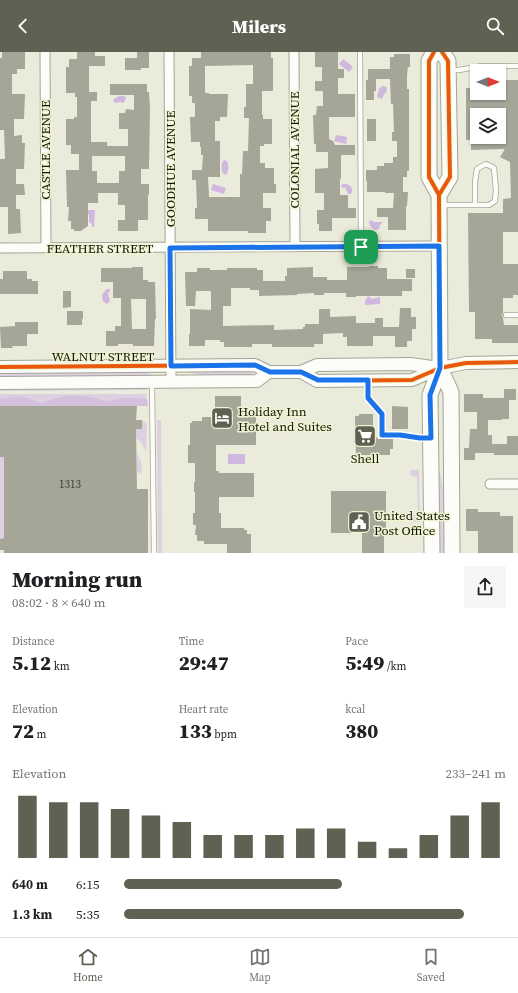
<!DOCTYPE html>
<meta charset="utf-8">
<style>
:root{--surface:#fff;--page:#f6f6f6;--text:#202124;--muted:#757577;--line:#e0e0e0;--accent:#606153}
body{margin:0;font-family:"Source Serif 4",serif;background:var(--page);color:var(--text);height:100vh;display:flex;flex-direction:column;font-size:15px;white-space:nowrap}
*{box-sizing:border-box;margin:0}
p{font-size:13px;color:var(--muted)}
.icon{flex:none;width:22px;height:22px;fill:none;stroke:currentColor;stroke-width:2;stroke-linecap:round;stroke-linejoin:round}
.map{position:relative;height:501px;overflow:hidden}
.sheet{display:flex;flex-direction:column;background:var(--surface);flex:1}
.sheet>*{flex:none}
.needle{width:26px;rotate:90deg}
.controls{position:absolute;left:470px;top:12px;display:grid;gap:8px}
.controls a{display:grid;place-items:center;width:36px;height:36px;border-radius:0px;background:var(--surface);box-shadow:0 1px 3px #0004;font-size:20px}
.pin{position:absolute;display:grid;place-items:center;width:34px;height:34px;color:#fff;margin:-17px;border-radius:8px;box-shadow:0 2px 6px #0006}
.round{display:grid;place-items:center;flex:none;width:42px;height:42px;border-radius:0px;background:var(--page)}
.summary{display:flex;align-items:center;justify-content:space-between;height:68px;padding:0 12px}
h1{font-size:22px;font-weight:800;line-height:30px}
.metrics{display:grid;grid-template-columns:repeat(3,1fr);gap:6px;height:68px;padding:4px 12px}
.metrics div{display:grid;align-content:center}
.metrics b{font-size:20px;font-weight:800}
.metrics small{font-size:11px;font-weight:400}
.metrics p{font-size:11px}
.chart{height:112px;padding:8px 12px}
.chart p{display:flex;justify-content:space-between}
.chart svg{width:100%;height:72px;margin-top:4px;stroke:var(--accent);stroke-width:6}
ul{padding:0 12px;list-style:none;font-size:13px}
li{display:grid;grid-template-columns:64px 48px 1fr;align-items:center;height:30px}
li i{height:10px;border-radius:5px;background:var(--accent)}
header{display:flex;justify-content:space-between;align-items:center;height:52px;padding:0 12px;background:var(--accent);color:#fff;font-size:18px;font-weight:800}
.tabs{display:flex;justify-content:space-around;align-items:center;height:56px;border-top:1px solid var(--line);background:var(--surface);font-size:11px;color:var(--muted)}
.tabs a{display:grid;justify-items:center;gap:2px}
.tabs .current{color:var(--accent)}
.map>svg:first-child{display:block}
.green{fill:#dcd0e1}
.forest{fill:#d3c1dd}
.water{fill:#cfb7e0}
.building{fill:#a5a698;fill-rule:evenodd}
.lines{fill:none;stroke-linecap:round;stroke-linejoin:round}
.service-casing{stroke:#a4a597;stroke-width:6}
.minor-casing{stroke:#a4a597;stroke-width:11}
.tertiary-casing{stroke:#a4a597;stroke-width:14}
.primary-casing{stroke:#a4a597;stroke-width:17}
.service{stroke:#fcfcf9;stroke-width:4.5}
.minor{stroke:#fcfcf9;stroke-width:9}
.tertiary{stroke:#fcfcf9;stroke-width:12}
.primary{stroke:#fcfcf9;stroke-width:15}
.cycleway-casing{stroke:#f0f3d2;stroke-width:6}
.cycleway{stroke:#e8590c;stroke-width:4}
.route-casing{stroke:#fff;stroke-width:8}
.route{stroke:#1a73e8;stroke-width:5}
.labels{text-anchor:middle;stroke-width:3;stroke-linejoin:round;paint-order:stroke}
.number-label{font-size:11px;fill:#393a2e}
.street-label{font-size:13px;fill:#15160b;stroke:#f0f3d2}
.poi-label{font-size:13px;fill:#15160b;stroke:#f0f3d2;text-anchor:start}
</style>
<header><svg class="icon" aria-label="back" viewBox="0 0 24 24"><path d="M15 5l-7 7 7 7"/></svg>Milers<svg class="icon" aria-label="search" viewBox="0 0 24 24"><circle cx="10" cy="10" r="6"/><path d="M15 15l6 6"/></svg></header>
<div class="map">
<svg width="518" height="501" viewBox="0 0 518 501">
<rect width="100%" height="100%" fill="#eaebda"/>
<path class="green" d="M252,318L253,320L252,322L250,323L205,324L189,320L188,319Z
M0,321H147L152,322V325L0,326Z
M135,334L136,337H140V335H145L147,338L0,339V335Z
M0,342H146L147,347L127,345L106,349L41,351L26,345L16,344L0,347Z
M142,368L146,371L147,376L146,400L141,390L136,386V377H142Z
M157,368H161L162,501H158Z
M137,402C141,408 143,415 141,422L137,419Z
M0,405H4V486L0,487Z
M411,418H419L420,470H413L410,468L411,464L418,463L417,425L411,424L410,422Z
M439,421H440L444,439L445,501H440Z"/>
<path class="forest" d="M16,344L26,345L41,351L65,344H86L106,349L127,345L147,347L148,354H0V347Z"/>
<path class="water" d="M343,7L353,15L349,20L339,12Z
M382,34L387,35L386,41L384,42L382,47L377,45L379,37Z
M120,44H123L126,45L125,49L123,51L120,50L115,51L113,48L117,45Z
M336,83L347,85L346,92L334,89Z
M224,108L227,109C229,113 229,119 226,123L223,121C221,117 221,112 224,108Z
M213,132L226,136L224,142L211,138Z
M343,132H347C351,134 354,137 351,142H348L345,135L342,136L341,134Z
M88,158H95L94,175H92V172L89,170V163L88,162Z
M371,168L374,170H382V171L380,173L379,177L375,178C371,176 369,173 369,169Z
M107,237H110V239L108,241L110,249L107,252C100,249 101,241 107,237Z
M368,244L372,247L380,245V252L365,253V249Z
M228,402H245V412H228Z"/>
<path class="building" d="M2,0H25V17H17V22H12V42H25L24,67H14V84L22,83V91H25L24,117H16V132H24L25,143H16V157H20L21,181L8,182V155H0V107H5L4,78H0V6H2Z
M77,0H95V4H105V14H89V40H97V49H91V90H107V94H128V77H119V61H125L126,57L134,58V43H110V32H147V40H149L150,56L149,117H141V132H149V143H148V168H138V179H118V168H125V153H118V141H98V151H88V174L81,179H74V177H71V169H68L69,155H67L66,118H79V102H71V93H66V67H74V65H77V45H75V41H66V15H69V7H77ZM92,104H125V119H119V131H97V119H92Z
M137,0H149V16H141V18H125V6H137Z
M201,0H271V6H273V39H262V63H263V67H272V92H264V94H260V111H265V116H274V132H276V141H263V156H271V169H266V181H248V179H208V167H195V156H197L196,128H192V118H202L203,103H201V95H200V90H191L190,65H195V51H192V44H189V14H192V6H201ZM253,13V32H246V55H244V66H249L248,99H243L242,122H240V145H209L208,125H220V89H215V69H220V65H227L228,42H209V41H205V14Z
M315,0H338V17H344V26H338V42H355V65H329V87L333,89L335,93H355V103H341V127H340V143H348V156H356V166H332V179H319V172H317V158H324V141H315V117L328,116V100H316V92H314L313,63H316L317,54H323V39H315V29H322V15H315Z
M394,2H410V15H408L407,23V37H409V119H407V125H403V140H408L407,154H406V178H388V165H377V156H393L394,141H385V140H367V129H366V118H377V114H384V111H393V105H397V89H392V80H394L393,52H391L390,27H376V39H374V48H366V28H368V17H390V5H394Z
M477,19V41H499V28H518V180H503V212H518V243H513V246H503V261L502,263L503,266L504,273H518V291H492V287H475V260H469L468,161H503V147L511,146L510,110L500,105L505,97L471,98V88H466V36H470L471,20ZM477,63H499V85H477Z
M367,67H376V89H367Z
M369,214H378V216H387V227H412V239H402V244H356V245H346V241H324V243H314V241L297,242V243L259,244V238H250V236H231V254H223V274L274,273V278L303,277V275H305V272H319V257H330V265L356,264V271H375V266H383V275H399L400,256H411V265H416V277H412V289H407V295H395V284H373V294H347V285H343V281L323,282V292H314V295H272V292H252V295H224V290H220V288H205V294H189V282H190V257L211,258V239H196L195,254H186L185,220H197V216H210V218H227V216H257V218H263V229H285V224H287V216L313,215V225H327V228H347V215H369Z
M132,215H143V228H148V230H155L156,267H155L154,294H133V292H118V294H106V279H115V274H121V246H113V230H101V216H132ZM131,247H146V277H132Z
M406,217H415V226H406Z
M3,219H27V227H32V229H38V242H0V227H3Z
M63,239H71V255L63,256Z
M67,259H83V267H82V273H67Z
M15,270H38V282H27V294H12L13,296H1L0,275L15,274Z
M504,337H516V348H509V367H502V368H488V383H492V392H507V384H518V403H494V401H475V408H464V396H469L470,377H477V360H464V342H483V346H504Z
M215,344H241V365H256V393H216V419H219V421H254V445H219V461H221V476H244V478H247V482H251V501H227V492H204V489H197V483H195L196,473H193V461H195V440H194V430H195V411H188V393H190V371H192V369H202V365H215Z
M0,354H137L136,368H142V377H136L137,437H148V501H4V498H0V487L4,486V405H0Z
M392,354L408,355V377H392Z
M359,362H373V381L378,387H393V397H390V403H356L355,364H359Z
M331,439H386V481H384V501H362V481H331Z
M466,457H478V460H500V464H513V501H478V479H466Z"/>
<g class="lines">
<g class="service-casing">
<path id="service" d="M360,0L361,194
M450,18H459L482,14H518
M441,153H489L495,149L496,138L494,116L486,112L477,117L475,130V153
M506,263H518
M368,329V346L382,362V383H399L420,386H429
M152,331L154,501"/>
</g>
<g class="minor-casing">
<path id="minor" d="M45,0L46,196
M169,0L171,330
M294,0L295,195
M0,196L439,194
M490,432H518"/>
</g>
<g class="tertiary-casing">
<path id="tertiary" d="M0,315L255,313L269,320H301L317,329L412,328L440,316L466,311L518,310
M301,320L317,313L411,312L439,316
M0,331L257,329L269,320"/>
</g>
<g class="primary-casing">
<path id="primary" d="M439,143L450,125L448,9L442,0
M440,316L451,340L452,501
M432,501L430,343L440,316L439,143L429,125V9L434,0"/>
</g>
<use href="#service" class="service"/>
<use href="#minor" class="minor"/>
<use href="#tertiary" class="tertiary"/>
<use href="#primary" class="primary"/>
<g class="cycleway-casing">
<path id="cycleway" d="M434,0L429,9V125L439,143L440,316
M439,143L450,125L448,9L442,0
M0,315L255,313L269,320H301L317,329L412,328L440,316L466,311L518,310"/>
</g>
<use href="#cycleway" class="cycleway"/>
</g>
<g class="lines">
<g class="route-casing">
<path id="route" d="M439,194L440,316L430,343L431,386H420L400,383H382V362L368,346V328H318L301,320H270L255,313L171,314L170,196Z"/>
</g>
<use href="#route" class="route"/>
</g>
<defs>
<g id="hotel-square" transform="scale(1.15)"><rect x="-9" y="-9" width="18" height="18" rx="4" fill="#606153" stroke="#f0f3d2"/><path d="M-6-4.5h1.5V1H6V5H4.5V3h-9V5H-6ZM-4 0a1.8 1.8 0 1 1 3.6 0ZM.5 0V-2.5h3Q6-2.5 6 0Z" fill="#fff"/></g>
<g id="supermarket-square" transform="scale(1.15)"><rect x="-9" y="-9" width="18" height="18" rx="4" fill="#606153" stroke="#f0f3d2"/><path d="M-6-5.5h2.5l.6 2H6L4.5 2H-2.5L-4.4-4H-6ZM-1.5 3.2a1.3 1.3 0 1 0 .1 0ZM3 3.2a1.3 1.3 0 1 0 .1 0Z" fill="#fff"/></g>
<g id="civic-square" transform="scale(1.15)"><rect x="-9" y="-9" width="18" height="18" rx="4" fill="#606153" stroke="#f0f3d2"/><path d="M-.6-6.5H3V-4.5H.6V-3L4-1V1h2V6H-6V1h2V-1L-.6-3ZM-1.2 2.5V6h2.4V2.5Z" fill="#fff"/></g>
</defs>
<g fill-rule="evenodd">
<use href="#hotel-square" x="222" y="366"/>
<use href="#supermarket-square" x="365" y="384"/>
<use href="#civic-square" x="359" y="470"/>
</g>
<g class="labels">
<g class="number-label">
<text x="70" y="436">1313</text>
</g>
<g class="street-label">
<text transform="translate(45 98) rotate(-90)" y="5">CASTLE AVENUE</text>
<text transform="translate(294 98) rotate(-90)" y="5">COLONIAL AVENUE</text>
<text transform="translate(170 117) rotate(-90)" y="5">GOODHUE AVENUE</text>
<text x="100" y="201">FEATHER STREET</text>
<text x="103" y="309">WALNUT STREET</text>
</g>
<g class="poi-label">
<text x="238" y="364">Holiday Inn<tspan x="238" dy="15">Hotel and Suites</tspan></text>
<text x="365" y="411" text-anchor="middle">Shell</text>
<text x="374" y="468">United States<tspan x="374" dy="15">Post Office</tspan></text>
</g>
</g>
</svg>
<div class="controls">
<a><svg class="needle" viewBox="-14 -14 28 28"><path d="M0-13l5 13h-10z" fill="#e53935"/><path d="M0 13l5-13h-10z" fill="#757577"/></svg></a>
<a><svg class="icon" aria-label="layers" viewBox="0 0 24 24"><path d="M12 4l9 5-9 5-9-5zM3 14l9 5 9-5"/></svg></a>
</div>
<div class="pin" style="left:361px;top:195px;background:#1e9e55"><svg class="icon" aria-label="arrive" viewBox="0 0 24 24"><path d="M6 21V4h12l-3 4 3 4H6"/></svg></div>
</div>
<section class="sheet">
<div class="summary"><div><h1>Morning run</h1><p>08:02 · 8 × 640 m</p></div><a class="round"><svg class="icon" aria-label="share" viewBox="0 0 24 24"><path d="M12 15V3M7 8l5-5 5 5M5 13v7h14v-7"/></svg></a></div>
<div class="metrics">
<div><p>Distance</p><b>5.12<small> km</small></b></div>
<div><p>Time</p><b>29:47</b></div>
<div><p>Pace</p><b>5:49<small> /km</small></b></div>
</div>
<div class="metrics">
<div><p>Elevation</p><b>72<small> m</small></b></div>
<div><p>Heart rate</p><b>133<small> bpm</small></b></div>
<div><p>kcal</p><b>380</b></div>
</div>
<div class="chart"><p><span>Elevation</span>233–241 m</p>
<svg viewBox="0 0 160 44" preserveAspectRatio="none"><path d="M5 44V6M15 44V10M25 44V10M35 44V14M45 44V18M55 44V22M65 44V30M75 44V30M85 44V30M95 44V26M105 44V26M115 44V34M125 44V38M135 44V30M145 44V18M155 44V10"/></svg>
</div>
<ul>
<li><b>640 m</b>6:15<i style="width:57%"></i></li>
<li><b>1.3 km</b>5:35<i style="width:89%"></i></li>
</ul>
</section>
<nav class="tabs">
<a class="current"><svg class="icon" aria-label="home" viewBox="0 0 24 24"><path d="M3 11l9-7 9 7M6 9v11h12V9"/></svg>Home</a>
<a><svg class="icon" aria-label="map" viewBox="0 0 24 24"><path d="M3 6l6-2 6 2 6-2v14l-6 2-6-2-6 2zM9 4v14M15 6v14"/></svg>Map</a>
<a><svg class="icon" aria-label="saved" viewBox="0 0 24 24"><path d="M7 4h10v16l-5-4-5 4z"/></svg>Saved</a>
</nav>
